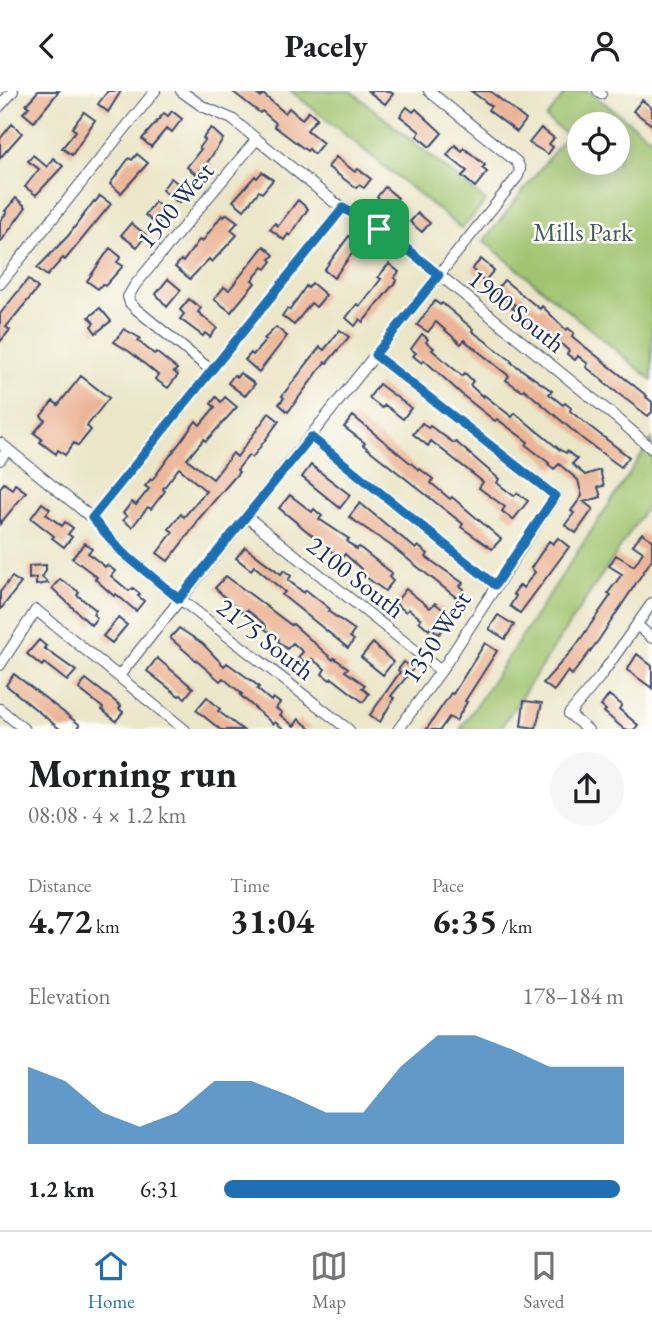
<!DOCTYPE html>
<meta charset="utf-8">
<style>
:root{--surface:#fff;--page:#f6f6f6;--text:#202124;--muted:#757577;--line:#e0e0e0;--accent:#1f6fb2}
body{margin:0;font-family:"EB Garamond",serif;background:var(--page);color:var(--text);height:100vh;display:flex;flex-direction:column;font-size:26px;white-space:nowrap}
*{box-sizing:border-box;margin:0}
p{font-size:23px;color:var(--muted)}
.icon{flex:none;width:38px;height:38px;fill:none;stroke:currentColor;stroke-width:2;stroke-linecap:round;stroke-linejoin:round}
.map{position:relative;height:638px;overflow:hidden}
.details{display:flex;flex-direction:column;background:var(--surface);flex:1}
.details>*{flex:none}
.controls{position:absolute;left:567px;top:21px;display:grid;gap:14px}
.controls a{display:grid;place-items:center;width:63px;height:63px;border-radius:50%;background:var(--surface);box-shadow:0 4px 18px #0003;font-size:35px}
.pin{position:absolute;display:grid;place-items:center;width:60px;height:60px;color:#fff;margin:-30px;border-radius:14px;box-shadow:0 4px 10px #0006}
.round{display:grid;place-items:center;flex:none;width:74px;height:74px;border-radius:37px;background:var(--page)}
.summary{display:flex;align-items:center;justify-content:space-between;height:119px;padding:0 28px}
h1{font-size:38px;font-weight:700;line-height:52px}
.figures{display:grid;grid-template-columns:repeat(3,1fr);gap:10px;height:119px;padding:7px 28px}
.figures div{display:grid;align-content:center}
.figures b{font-size:35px;font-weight:700}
.figures small{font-size:19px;font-weight:400}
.figures p{font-size:19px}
.chart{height:196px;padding:14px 28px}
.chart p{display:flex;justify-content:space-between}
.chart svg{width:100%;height:126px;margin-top:7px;fill:var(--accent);opacity:.7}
ul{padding:0 28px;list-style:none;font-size:23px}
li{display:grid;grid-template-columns:112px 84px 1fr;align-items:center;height:52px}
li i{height:18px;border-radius:9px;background:var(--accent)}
header{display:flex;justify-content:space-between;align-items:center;height:91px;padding:0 28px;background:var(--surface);font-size:32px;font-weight:700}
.menu{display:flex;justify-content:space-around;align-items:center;height:98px;border-top:2px solid var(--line);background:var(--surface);font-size:19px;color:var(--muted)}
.menu a{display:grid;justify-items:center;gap:4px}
.menu .on{color:var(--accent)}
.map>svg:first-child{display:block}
.green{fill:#a0c46f;stroke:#5e7a66;stroke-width:2;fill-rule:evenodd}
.building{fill:#ecb597}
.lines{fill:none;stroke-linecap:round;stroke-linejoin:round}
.minor-casing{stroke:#3a4a6e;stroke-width:12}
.minor{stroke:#fff;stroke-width:10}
.route-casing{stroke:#fff;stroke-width:14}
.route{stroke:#1f6fb2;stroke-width:9}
.labels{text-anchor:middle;stroke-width:5;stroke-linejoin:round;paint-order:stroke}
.street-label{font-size:26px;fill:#1b2f5e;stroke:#fdfcf7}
.park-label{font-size:26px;fill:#435c63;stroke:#fdfcf7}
</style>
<header><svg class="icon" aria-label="back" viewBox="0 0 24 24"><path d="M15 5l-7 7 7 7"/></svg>Pacely<svg class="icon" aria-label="person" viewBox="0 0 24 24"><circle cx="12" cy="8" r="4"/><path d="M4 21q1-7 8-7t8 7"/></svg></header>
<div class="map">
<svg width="652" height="639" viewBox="0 0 652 639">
<rect width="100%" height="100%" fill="#fdfcf7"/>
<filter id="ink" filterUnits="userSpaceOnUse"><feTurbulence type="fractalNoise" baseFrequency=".0143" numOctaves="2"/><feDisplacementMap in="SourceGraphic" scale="14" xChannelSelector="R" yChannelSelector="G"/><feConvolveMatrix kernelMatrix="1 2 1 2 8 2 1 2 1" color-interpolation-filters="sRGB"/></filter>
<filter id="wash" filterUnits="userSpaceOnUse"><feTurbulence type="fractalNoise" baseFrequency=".00686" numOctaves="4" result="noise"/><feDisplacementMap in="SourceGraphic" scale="28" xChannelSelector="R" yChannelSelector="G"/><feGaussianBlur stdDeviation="1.57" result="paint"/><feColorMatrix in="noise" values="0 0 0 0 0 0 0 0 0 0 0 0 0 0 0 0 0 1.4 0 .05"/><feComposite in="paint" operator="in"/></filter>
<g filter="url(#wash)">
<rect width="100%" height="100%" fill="#ebe6c8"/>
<path class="green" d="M291,0H351L486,110L462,138Z
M567,0H588L652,48V289L484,150L567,44L546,27ZM579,33H618V72H579Z
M652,348V408L500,638L460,639Z"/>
<g id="blocks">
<path class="building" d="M38,0H59L34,31L23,22L29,16L26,14Z
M108,0H121L108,21L98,13Z
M232,0H252L260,6L263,3L285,22L289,17L302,28L309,20L317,27L307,39L323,52L314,63L309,58L307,60L274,35L276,32L262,20L260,22Z
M368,0H389L393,3L385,13Z
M471,0H490L526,29L517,41L488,19L491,15Z
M642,9L652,17V34L633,20Z
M407,16L413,21L416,18L442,42L430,56L417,45L420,41L400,25Z
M172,20L182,28L172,41L167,37L151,56L142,48L164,22L168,25Z
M84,21L95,29L72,64L62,57L76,40L72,37Z
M12,33L22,42L0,67V48Z
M211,37L223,48L207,72L210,74L204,82L200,79L197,84L187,76L201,58L199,56L205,49L203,47Z
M541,37L554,47L549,53L553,56L548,63L529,52Z
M455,54L462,60L464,57L485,74L482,77L487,81L475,96L462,85L467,80L447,64Z
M137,63L148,72L121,102L110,93L129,67L132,69Z
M33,64L47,76L53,67L63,75L36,104L25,96L39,78L28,70Z
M336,66L355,81L358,78L371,88L364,97L359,94L356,97L328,76Z
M262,81L273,89L262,102L259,100L244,119L233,110L255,85L257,87Z
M171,87L186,99L179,112L162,99Z
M385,96L398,107L390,117L377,106Z
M100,105L111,113L65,169L63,167L47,185L37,177L68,145L94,110L95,111Z
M16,107L26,116L0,152V130L7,121L5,120Z
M298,109L308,118L290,145L288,143L284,149L270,138L275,132L278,135Z
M155,111L164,118L160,123L163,126L157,134L145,124Z
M418,122L430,132L422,141L410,131Z
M227,123L238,131L231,139L237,144L212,171L209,168L190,188L175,176L181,169L183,171L199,149L202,151L222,124L224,126Z
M131,132L146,144L137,156L121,144Z
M349,145L359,153L334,187L324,179Z
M264,155L274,164L270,168L272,170L266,178L263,176L252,189L255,192L231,221L214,208L224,196L229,199Z
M110,157L121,166L117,171L123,175L105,195L102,193L98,198L87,190Z
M481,168L494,179L484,191L472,178Z
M389,173L399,181L394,187L397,189L363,231L360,228L355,235L346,227L357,213L360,215L381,188L378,186Z
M28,188L38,197L6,236L10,239L0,251V223Z
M168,188L181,199L167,216L156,203Z
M504,189L540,218L542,215L566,239L568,237L574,242L572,245L574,247L647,305L646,306L652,311V321L648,325L603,291L604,290L586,276L588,273L578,265L575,269L567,263L569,260L559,251L557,253L512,217L515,214L495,201Z
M312,192L326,204L316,216L311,212L294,234L282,225L287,218L290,219L306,195L308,197Z
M189,208L201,217L198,221L217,237L210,246L205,242L203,245L180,228L184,223L180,219Z
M435,210L440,214L442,212L473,238L472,240L512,270L511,271L542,293L552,300L549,303L563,314L565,312L571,317L570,320L629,366L621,376L584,349L524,298L522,300L506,289L509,285L464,249L461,253L436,231L428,241L417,234Z
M100,217L111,230L96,242L91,235L94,232L89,226Z
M276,236L287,245L259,281L245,269L251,262L253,264L266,249L264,248Z
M124,238L140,247L138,250L154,263L156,261L177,278L174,281L178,284L168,297L155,288L158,284L130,261L114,251Z
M340,239L349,246L327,272L325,271L288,321L279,313L284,307L282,305L320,256L324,259Z
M422,243L428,248L426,251L434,257L432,259L462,285L465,282L473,290L470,294L483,306L484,304L512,326L515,322L560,359L566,362L567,360L577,368L572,373L585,384L600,379L604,395L598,396L601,406L584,411L593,418L576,442L565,434L574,422L571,420L582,405L578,389L559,373L554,378L548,373L549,372L526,354L528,351L497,328L495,330L466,307L424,269L422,272L413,265L416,262L411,258Z
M240,282L255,293L245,305L228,292L234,284L237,286Z
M81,285L109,307L87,335L91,339L78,355L74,352L65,364L58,359L56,363L40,351L42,348L34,342L45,329L41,325L53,310L58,314Z
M379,293L411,317L403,328L385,314L382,317L369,307Z
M216,306L221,311L225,306L237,316L206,350L204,348L187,368L213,388L233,362L237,366L269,322L279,330L252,367L249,364L237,379L239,381L196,431L197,432L168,470L157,462L173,441L169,438L181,423L184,426L206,400L179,377L163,398L165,400L151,418L148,416L132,436L123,429L127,425L123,422L132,411L136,414L149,398L145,395L151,388L152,389L196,330L200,334L215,316L211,313Z
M353,325L419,379L420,378L433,388L431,392L450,408L452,406L501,448L492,458L461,436L463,433L363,354L365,352L344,336Z
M422,332L428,337L430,335L454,352L456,351L499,388L497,392L514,405L517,402L528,410L513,429L502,420L505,416L479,397L483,391L431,350L428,355L413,343Z
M311,374L350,404L340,417L302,386Z
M4,392L12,398L15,393L26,401L0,433V397Z
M290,404L312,421L314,418L322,425L319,428L349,448L347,450L356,458L359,456L392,482L389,486L393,490L385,500L359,481L361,478L345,463L341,468L279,417Z
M42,412L50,418L46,423L62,435L65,431L73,437L68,443L72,446L64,456L52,447L54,445L31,427Z
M360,412L416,458L418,455L428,463L426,466L463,492L460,495L464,498L457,507L390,454L349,426Z
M642,442L652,449V468L598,550L572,584L568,580L554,600L543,592L575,556L611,504L608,502L622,483L609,475L616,464L634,475L643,461L633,454Z
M558,447L569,456L520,522L510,515L516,505L513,503L520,494L523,497L535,481L531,477L549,450L553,453Z
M85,452L92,458L88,462L105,476L107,474L115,480L111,485L129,500L133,497L140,503L138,505L144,510L136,520L116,503L114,505L95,488L97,486L72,467Z
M245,456L281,483L284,479L291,485L288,489L304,502L306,499L330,518L328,520L355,539L350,546L354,549L348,557L282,504L285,501L254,475L251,479L236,467Z
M46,474V480L42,486L48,492L36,494V487L29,488V475Z
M226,485L291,534L293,533L333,569L334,567L348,577L345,580L365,594L362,597L369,603L363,611L332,587L330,589L322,583L325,578L312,568L308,573L298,566L303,561L293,552L287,558L278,550L279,548L265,538L266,535L262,531L247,519L243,522L231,512L215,497Z
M12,486L21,492L0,519V501Z
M60,488L79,501L77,504L96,519L93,523L97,527L91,534L52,497Z
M406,498L430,517L435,512L447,522L443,526L449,530L439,543L431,536L429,539L419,530L421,528L409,518L406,521L395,512Z
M498,524L514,534L505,548L489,538Z
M118,527L127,534L112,552L103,545Z
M179,537L203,553L224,575L227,572L252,590L259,596L257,598L271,610L273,607L280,612L276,617L282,622L280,624L294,635L299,628L312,639H285L275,631L273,633L240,604L242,603L223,587L220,590L170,547Z
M39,549L46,555L44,557L76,580L67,590L44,572L42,575L27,563Z
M373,552L393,571L383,584L361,566Z
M485,552L497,560L465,610L467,611L456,630L449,626L440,639H426L451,602L453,603Z
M637,563L652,575V597L627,579Z
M157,567L193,597L185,607L181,604L179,605L147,580Z
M404,571L413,578L391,605L394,607L380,631L370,624L400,581L398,579Z
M14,583L80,634L77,639H61L6,594Z
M86,588L121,615L119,618L123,621L116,630L102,619L103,617L79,598Z
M609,604L622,614L619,618L638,634L634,639H625L604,621L606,619L601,615Z
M207,606L220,618L218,620L243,639H221L196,619Z
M524,610L542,612L536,637L521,635Z"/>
</g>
</g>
<g filter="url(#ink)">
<use href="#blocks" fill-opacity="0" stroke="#3a4a6e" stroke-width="2"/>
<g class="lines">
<g class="minor-casing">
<path id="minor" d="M181,0L202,15L232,28L334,111L390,144L618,328L652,358
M598,0L601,3
M0,15L13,0
M0,193L155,0
M375,264L555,405L441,580L398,639
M212,280L136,218L130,212L128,206L135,194L256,49
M311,346L495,494
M0,352L92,427L122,461L167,498L349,639
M0,369L8,358
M246,425L441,580
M92,427L343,117
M637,534L652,547
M0,574L36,519L185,639
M119,585L518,85L520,78L517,71L429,0
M0,618L25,639
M588,639L569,623L600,586L652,512"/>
</g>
<use href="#minor" class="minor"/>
</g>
</g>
<g class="lines" filter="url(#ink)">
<g class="route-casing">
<path id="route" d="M343,117L390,144L439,184L375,264L555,405L495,494L311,346L179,508L122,461L92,427Z"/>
</g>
<use href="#route" class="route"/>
</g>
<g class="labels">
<g class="street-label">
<text transform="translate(175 114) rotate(-50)" y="9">1500 West</text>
<text transform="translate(517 220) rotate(39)" y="9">1900 South</text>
<text transform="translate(356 486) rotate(38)" y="9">2100 South</text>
<text transform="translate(436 546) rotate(-57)" y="9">1350 West</text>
<text transform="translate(266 548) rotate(38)" y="9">2175 South</text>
</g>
<g class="park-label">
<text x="583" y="150">Mills Park</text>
</g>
</g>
</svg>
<div class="controls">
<a><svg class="icon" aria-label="locate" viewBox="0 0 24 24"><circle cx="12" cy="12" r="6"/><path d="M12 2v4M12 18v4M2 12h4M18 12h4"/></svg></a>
</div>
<div class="pin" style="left:379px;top:138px;background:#1e9e55"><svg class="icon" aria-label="arrive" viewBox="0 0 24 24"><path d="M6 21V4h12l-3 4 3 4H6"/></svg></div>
</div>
<section class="details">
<div class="summary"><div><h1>Morning run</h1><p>08:08 · 4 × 1.2 km</p></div><a class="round"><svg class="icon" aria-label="share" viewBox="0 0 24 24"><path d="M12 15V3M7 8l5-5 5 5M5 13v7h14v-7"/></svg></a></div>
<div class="figures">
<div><p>Distance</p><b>4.72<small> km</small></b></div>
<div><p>Time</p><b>31:04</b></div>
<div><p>Pace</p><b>6:35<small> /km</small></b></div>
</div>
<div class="chart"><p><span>Elevation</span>178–184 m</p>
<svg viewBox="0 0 160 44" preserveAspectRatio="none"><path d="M0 44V17L10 22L20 33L30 38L40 33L50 22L60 22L70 27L80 33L90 33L100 17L110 6L120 6L130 11L140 17L150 17L160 17V44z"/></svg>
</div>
<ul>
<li><b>1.2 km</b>6:31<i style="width:99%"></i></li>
</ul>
</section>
<nav class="menu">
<a class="on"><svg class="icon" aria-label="home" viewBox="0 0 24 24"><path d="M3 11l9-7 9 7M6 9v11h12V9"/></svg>Home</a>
<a><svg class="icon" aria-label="map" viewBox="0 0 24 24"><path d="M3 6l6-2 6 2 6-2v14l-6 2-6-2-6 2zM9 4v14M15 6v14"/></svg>Map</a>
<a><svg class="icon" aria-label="saved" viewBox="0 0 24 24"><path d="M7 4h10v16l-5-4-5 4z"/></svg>Saved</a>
</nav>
